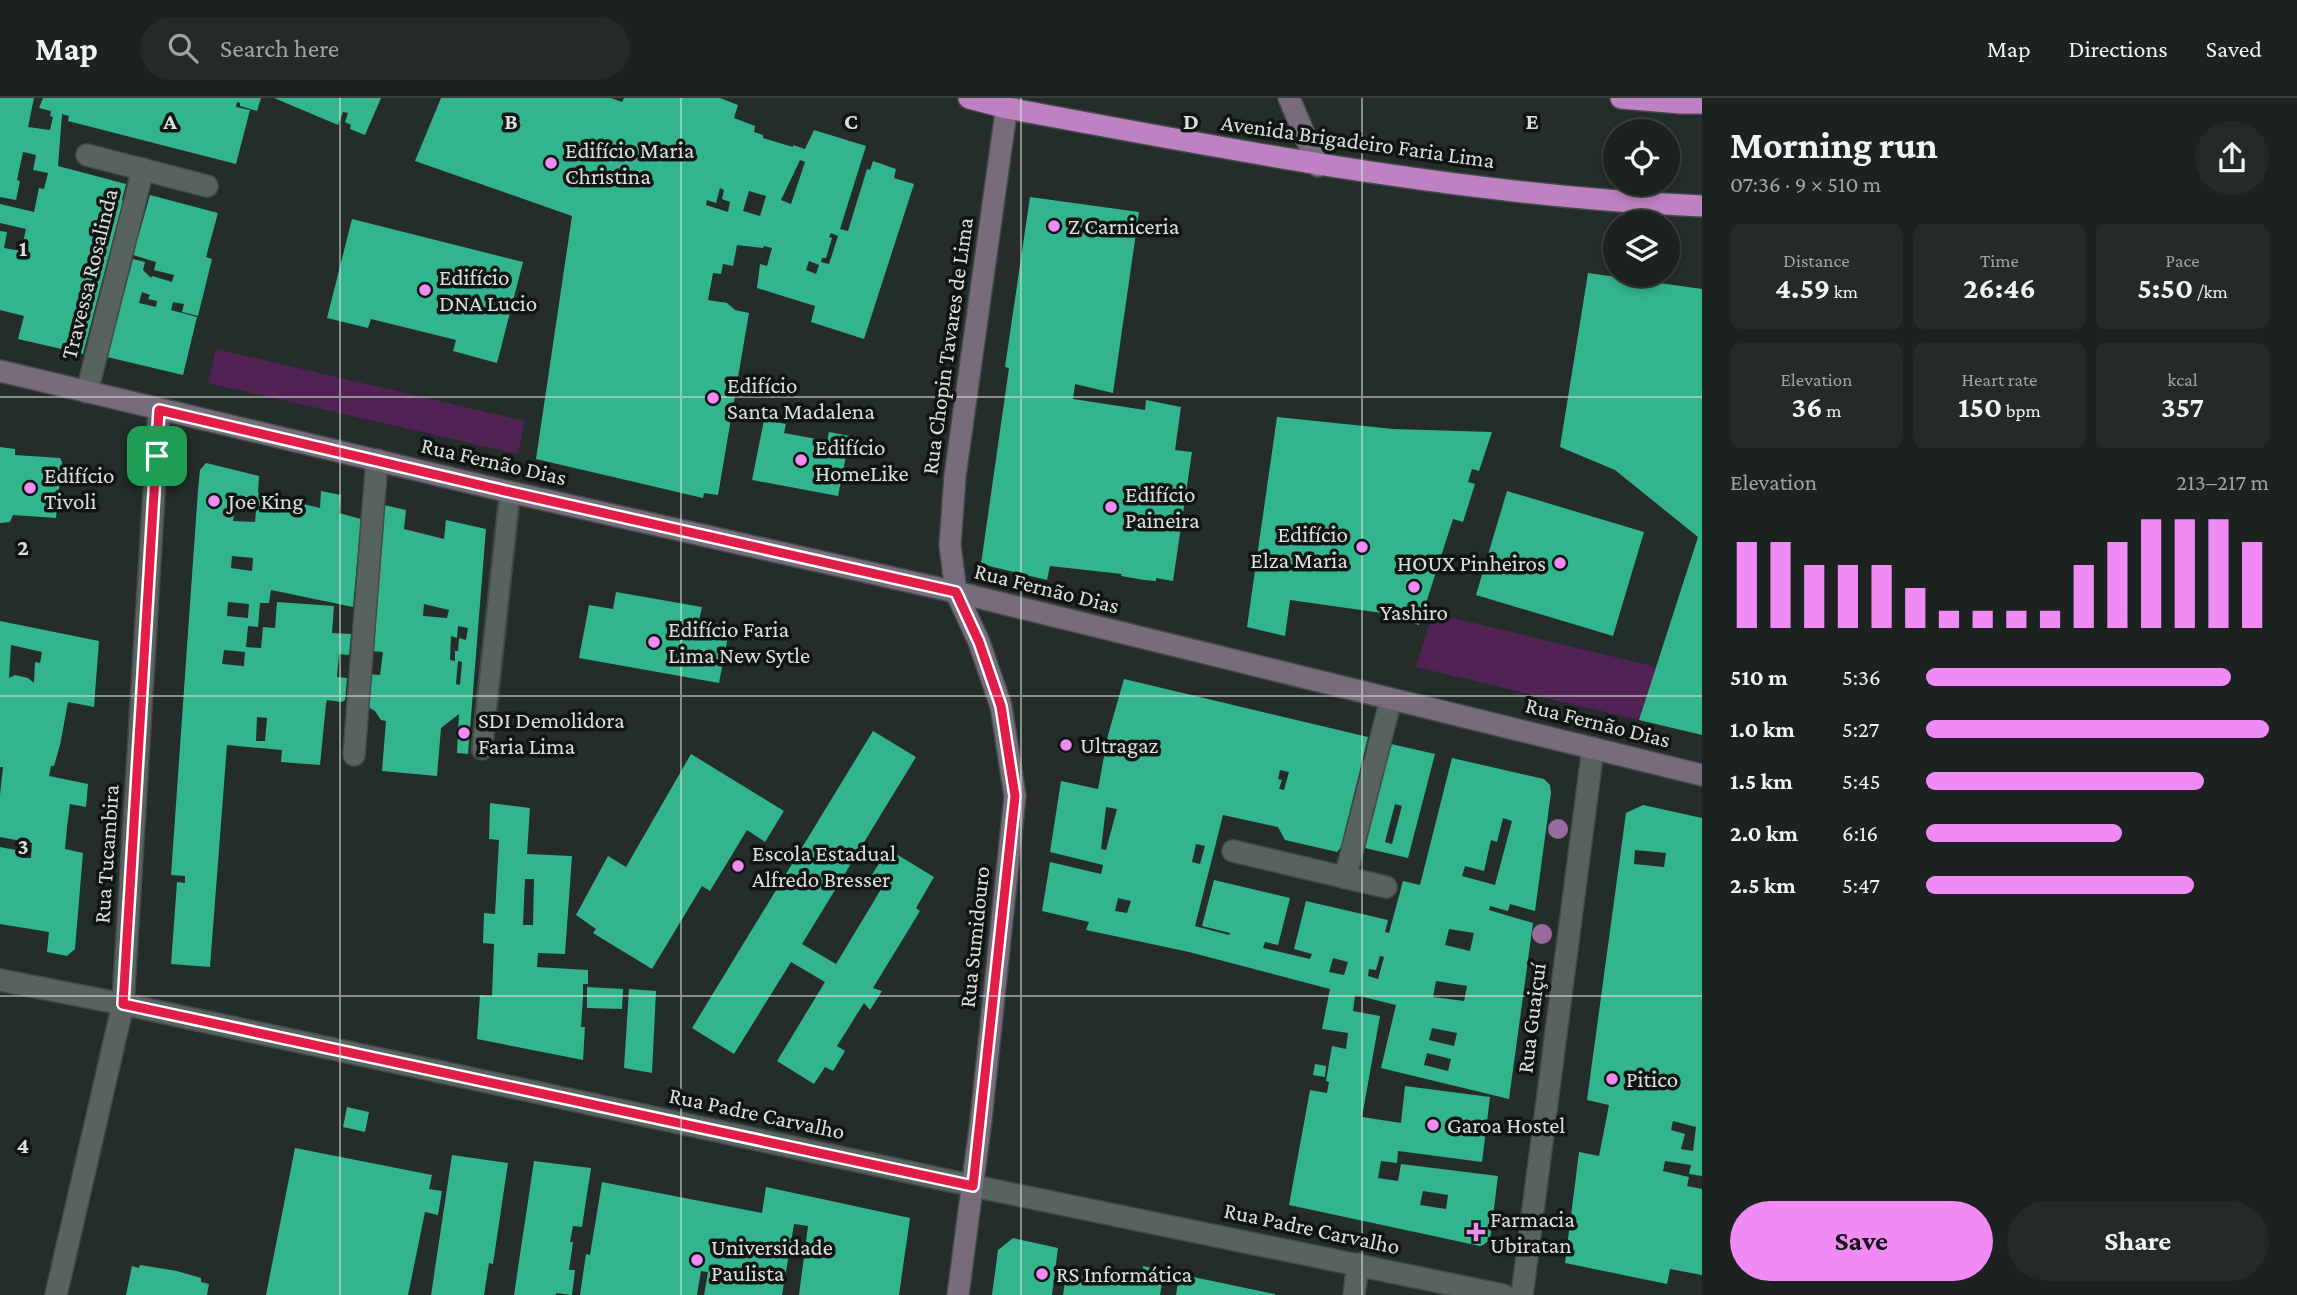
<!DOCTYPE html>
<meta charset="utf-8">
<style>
:root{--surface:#1b221f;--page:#242a28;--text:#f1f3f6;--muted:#a0a4a4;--line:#393f3d;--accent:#f08bf6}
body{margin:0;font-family:"Crimson Pro",serif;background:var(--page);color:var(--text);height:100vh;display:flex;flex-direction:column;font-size:26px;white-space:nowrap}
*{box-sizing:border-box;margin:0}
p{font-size:23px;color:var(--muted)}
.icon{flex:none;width:38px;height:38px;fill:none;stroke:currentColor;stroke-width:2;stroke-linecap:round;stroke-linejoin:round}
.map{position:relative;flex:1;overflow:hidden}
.sheet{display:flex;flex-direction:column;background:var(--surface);width:595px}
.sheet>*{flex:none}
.buttons{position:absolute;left:1603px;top:21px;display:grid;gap:14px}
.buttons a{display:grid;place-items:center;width:77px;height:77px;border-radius:50%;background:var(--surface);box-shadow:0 4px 10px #0003,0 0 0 2px var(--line);font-size:35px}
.pin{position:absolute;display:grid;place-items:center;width:60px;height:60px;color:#fff;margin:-30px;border-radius:14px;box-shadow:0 4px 10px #0006}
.round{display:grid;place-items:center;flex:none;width:74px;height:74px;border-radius:37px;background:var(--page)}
.overview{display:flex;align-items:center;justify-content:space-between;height:119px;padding:0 28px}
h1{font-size:38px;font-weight:700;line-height:52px}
.metrics{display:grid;grid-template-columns:repeat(3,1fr);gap:10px;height:119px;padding:7px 28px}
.metrics div{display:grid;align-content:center;border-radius:10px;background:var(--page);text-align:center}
.metrics b{font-size:30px;font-weight:700}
.metrics small{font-size:19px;font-weight:400}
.metrics p{font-size:19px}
.chart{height:196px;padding:14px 28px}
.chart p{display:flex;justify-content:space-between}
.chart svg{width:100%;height:126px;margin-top:7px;stroke:var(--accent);stroke-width:6}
.action{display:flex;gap:14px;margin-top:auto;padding:14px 28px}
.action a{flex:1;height:80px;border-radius:42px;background:var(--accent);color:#111;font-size:28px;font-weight:700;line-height:80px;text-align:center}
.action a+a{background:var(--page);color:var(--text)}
ul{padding:0 28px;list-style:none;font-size:23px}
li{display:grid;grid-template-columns:112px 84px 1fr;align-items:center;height:52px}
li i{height:18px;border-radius:9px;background:var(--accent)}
header{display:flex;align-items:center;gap:42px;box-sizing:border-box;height:98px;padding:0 35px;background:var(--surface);border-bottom:2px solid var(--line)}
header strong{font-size:33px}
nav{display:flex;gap:38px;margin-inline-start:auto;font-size:24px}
.search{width:490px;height:63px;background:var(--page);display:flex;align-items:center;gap:18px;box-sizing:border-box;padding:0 24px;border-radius:38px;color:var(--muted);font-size:26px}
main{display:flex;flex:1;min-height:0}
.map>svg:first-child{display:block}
.green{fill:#512254}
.building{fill:#32b58c;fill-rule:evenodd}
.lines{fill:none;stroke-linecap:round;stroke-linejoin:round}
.lane-casing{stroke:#424b47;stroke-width:23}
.street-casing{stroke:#424b47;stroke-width:24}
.secondary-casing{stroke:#424b47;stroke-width:24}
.highway-casing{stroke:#424b47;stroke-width:24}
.lane{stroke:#58625e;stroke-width:19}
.street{stroke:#58625e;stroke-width:21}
.secondary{stroke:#776b7c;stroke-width:21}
.highway{stroke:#be81c1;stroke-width:21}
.tree{fill:#986b9c}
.route-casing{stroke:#fff;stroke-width:14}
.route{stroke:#e11d48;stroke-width:9}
.grid{fill:none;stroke:#dae0dd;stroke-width:2;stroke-opacity:0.55}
.poi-dot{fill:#f08bf6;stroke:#101513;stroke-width:2.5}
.labels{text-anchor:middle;stroke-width:7;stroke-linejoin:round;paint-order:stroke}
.street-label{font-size:23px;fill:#dae0dd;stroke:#101513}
.poi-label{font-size:23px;fill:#dae0dd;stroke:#101513;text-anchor:start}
.grid-label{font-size:23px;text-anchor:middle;font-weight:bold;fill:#dae0dd;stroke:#101513;stroke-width:7;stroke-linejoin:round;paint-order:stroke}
</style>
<header>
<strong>Map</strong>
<div class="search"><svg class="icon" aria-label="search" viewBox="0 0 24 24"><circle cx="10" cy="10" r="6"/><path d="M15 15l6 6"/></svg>Search here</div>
<nav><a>Map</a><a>Directions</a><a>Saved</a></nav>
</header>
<main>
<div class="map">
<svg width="1702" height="1197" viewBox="0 0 1702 1197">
<rect width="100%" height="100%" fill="#242d29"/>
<path class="green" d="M216,251L525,323L518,356L208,285Z
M1433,515L1656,569L1639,622L1416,569Z"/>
<path class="building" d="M0,0H34L28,29L50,32L53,19L50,18L51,13L39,10L43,0H261L257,13L240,8V5L237,4L236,9L250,12L236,66L68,23L69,18L62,16L58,68L126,86L122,102L123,103L83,256L18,241L24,218L0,212V133L7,134L4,150L21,153L26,131L0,125V106L34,114L39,90L44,91L48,75L33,72L36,57L23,54L17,82L20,83L16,102L0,99Z
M274,0H381L365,37L350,31L351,27L345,24L348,15L343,14L338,27Z
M441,0H611L622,4L624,0H720L738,7L734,20L755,28L754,34L763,37V40L793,49V47L805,51L814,32L866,48L840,131L848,133L867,71L870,72L873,63L896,71L894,80L914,86L864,241L811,224L815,208L757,190L760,166L767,168L772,150L764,148L763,150L737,147L733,168L723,166L721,176L713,175L708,202L727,205L735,212L749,215L718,397L704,395L703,400L536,361L572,118L415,63ZM800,62L805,64L791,106L781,102ZM720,90L724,92L722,101L730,104L728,114L706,107L707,102L716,105ZM749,93L766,98L760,118L743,113ZM831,135L838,138L829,166L821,164L822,160H826L832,140L829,139ZM809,163L819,167L816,176L806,172Z
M150,97L218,115L206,159L212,161L198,218L182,214L184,206L173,204L171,212L197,219L183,277L107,259L133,161L145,164L143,172L151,180L152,178L172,184L174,177L154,172L156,164L133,157ZM142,194L150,197L148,201L157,203L156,209L139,205Z
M1030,99L1139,114L1113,295L1075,286L1073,301L1145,312L1146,302L1181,309L1175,352L1192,354L1173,483L1156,480V483L1144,482L1121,478L1122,476L1050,468L1047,482L981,466L1009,270L1005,269Z
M352,121L523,164L497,265L453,253L456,242L371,221L368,230L327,220Z
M1588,175L1702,191V637L1639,622L1698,439L1615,372L1560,349Z
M1277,319L1393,331L1492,334L1479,373L1472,371L1468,384L1475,386L1463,424L1453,421L1419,527L1382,515L1290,502L1285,538L1247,529Z
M764,322L786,326L784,335L827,343L829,334L850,338L838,398L752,382Z
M0,349L15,351V357L60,360L62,364L56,420L13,417L10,424L0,425Z
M206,365L259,378L258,395L320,410L321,393L341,397L339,415L361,421L353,509L271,492L269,505H260L258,529L248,528L246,549L261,550L263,529L275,530L277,504L334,508L332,535L351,536L349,557L339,556L337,579L347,580L345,602L342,604L327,602L326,606L320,667L281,664L282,652L227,647L210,869L171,866L177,784L185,785V778L171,777L198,392L200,372ZM235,410L256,412L255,424L233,423ZM232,458L253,460L252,473L231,470ZM228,504L249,506L248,520L227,518ZM224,552L245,554L244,568L222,566ZM257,619L267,620L265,643H256Z
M1507,393L1644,434L1613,538L1476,497Z
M384,407L406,412L404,431L444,441L446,422L486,431L468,656L457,655L459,616L441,630L437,678L382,673L386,623L381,622L375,613L368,609L369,576L380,577L383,554L371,553ZM424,506L449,512L447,520L423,518ZM458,528L468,530L466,542L459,540L458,553H455V563L450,562L451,538L457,540ZM458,563L462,564L460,587L456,586Z
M616,494L702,509L699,522L730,528L719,585L579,560L589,507L613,511Z
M0,523L99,543L94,609L68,604L60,647L54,668H51L49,678L88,686L86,709L70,706L67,729L65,751L83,755L75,851L67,858L47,854L49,834L0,826V749L22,753L21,760H31L32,745L0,739V697L3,669H0ZM11,547L42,554L40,565L35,564L34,585L28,580L15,577L9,580Z
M1124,581L1368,639L1341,749L1337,754L1285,742L1278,729L1223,717L1195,828L1229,837L1230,835L1202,828L1214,782L1290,800L1278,847L1265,844L1263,850L1276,853L1310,861L1312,856L1294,851L1306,803L1388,822L1385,834L1389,835L1403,783L1420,787L1452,660L1544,681L1550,687L1551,695L1535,813L1510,806L1508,813L1490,808L1489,812L1533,825L1509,1001L1381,970L1396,907L1355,897L1353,913L1380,918L1362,1019L1401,1025L1405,988L1490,999L1482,1064L1398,1053L1397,1065L1381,1063L1378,1080L1398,1083L1401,1066L1498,1078L1490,1142L1483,1147L1480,1148L1289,1107L1310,992L1327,995L1329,984L1326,983L1332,948L1346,951L1348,935L1322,931L1330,891L1189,854L1086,832L1089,824L1042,813L1050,764L1101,776L1103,767L1050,754L1061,683L1098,691L1108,637ZM1280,672L1289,674L1284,692L1279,691L1282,682L1278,681ZM1106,709L1117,711L1106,752L1101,751ZM1503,720L1512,723L1495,787L1462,778L1465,768L1484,773L1491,742L1497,744ZM1196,746L1205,748L1200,766L1192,764ZM1118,800L1131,803L1127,815L1115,813ZM1449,831L1474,835L1470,853L1445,847ZM1380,858L1384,859L1378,881L1368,878L1369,871L1376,872ZM1333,860L1348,864L1344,877L1329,874ZM1436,883L1467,888L1464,903L1433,899ZM1432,930L1457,935L1454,948L1429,942ZM1427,955L1451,961L1448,973L1424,967ZM1423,1093L1448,1097L1446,1111L1420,1107Z
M873,633L916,659L802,846L836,866L883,788L870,780L888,751L934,779L916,810L920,813L873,890L882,893L870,912L864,905L837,948L845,953L833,973L825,969L814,986L777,963L825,884L791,864L734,956L692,930Z
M1391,646L1435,656L1408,760L1365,750ZM1395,706L1402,708L1392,746L1385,744Z
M691,656L784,713L765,744L747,732L710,793L702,788L652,871L593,835L596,831L576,817L608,758L626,769Z
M490,705L530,710L527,756L572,758L565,856L538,855L537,869L588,872V886H583V899L581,929H585L583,962L477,941L480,897L492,898L494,846L483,845L484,815L495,816L499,742L489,741ZM525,781H534L533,827H523Z
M1643,707L1702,720V1078L1689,1076L1691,1067L1665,1063L1663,1073L1689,1079L1687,1088L1702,1091V1177L1670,1171L1667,1186L1565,1165L1579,1054L1599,1058L1609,1007L1587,1002L1626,715ZM1635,752L1666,755L1664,769L1634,766ZM1673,1023L1696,1029L1693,1053L1681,1051L1685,1036L1671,1032Z
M587,889L623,891L622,911L587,910Z
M629,891L656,893L652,975L624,970Z
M1315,966L1326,968L1325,979L1313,977Z
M347,1009L369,1014L365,1034L343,1029Z
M295,1050L432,1077L429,1091L442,1093L438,1117L425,1114L408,1197H266Z
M452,1057L508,1065L493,1166L489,1165L484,1197H431Z
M534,1063L591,1070L582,1129L573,1128L570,1144H573L569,1172H575L572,1197L556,1195V1197H514Z
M602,1084L762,1115L766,1089L910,1120L899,1197H799L808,1128L794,1126L782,1197H704L708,1174L701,1173L697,1197H580L586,1156L590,1157Z
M1013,1140L1058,1150L1052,1197H992L998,1152Z
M140,1167L177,1173L201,1180V1184L209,1186L207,1197H126L132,1168L139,1170Z
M1143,1168L1164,1173L1160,1197H1063L1066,1176L1141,1187Z
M1179,1176L1275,1196V1197H1176Z"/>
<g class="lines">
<g class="lane-casing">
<path id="lane" d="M482,651L510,394"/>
</g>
<g class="street-casing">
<path id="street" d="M87,57L207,88
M87,294L143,71
M354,657L377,362
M1233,753L1386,789
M1345,780L1391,601
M0,882L123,906L993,1092L1503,1197
M56,1197L123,906L159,312
M1354,1197L1358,1166
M1522,1197L1593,650"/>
</g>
<g class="secondary-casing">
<path id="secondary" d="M1289,0L1318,68
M0,273L510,394L956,494L1702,677
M958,1197L981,1022L1015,698L1001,608L979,544L956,494L950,447L955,378L1008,0"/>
</g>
<g class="highway-casing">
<path id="highway" d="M969,0L1007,10C1237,53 1468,98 1702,108
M1621,0L1680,5H1702"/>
</g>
<use href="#lane" class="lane"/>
<use href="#street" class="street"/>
<use href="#secondary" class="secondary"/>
<use href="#highway" class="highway"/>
</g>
<g class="tree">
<circle cx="1558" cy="731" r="10"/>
<circle cx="1542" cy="836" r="10"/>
</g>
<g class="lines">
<g class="route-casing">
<path id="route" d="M159,312L510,394L956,494L979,544L1001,608L1015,698L973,1088L123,906Z"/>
</g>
<use href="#route" class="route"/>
</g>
<path class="grid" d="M340,0V1197M681,0V1197M1021,0V1197M1362,0V1197M0,299H1702M0,598H1702M0,898H1702"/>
<g class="poi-dot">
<circle cx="551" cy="65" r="7"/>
<circle cx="1054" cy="128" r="7"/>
<circle cx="425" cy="192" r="7"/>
<circle cx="713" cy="300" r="7"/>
<circle cx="801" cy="362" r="7"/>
<circle cx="30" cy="390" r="7"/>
<circle cx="214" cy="403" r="7"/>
<circle cx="1111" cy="409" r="7"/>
<circle cx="1362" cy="449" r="7"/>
<circle cx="1560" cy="465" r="7"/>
<circle cx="1414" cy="489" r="7"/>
<circle cx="654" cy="544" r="7"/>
<circle cx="464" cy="635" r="7"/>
<circle cx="1066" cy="647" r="7"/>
<circle cx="738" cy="768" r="7"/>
<circle cx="1612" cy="981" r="7"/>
<circle cx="1433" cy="1027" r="7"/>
<path d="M1472.5 1123.5h7v7h7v7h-7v7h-7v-7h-7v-7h7z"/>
<circle cx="697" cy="1162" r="7"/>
<circle cx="1042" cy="1176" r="7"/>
</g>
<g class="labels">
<g class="street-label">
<text transform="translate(1358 43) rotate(8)" y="8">Avenida Brigadeiro Faria Lima</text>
<text transform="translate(89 176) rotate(-76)" y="8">Travessa Rosalinda</text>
<text transform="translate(947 248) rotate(-82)" y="8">Rua Chopin Tavares de Lima</text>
<text transform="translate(494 363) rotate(13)" y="8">Rua Fernão Dias</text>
<text transform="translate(1047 490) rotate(14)" y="8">Rua Fernão Dias</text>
<text transform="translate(1598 624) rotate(14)" y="8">Rua Fernão Dias</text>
<text transform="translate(106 756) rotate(-86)" y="8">Rua Tucambira</text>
<text transform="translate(974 839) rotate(-84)" y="8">Rua Sumidouro</text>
<text transform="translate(1531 920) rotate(-83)" y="8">Rua Guaiçuí</text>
<text transform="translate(757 1015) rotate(12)" y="8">Rua Padre Carvalho</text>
<text transform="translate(1312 1130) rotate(12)" y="8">Rua Padre Carvalho</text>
</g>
<g class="poi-label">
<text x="565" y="60">Edifício Maria<tspan x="565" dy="26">Christina</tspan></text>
<text x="1068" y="136">Z Carniceria</text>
<text x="439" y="187">Edifício<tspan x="439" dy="26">DNA Lucio</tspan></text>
<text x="727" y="295">Edifício<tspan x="727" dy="26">Santa Madalena</tspan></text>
<text x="815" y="357">Edifício<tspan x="815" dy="26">HomeLike</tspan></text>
<text x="44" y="385">Edifício<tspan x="44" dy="26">Tivoli</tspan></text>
<text x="1125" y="404">Edifício<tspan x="1125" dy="26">Paineira</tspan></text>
<text x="228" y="411">Joe King</text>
<text x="1348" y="444" text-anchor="end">Edifício<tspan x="1348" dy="26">Elza Maria</tspan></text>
<text x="1546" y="473" text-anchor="end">HOUX Pinheiros</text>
<text x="1414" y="522" text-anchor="middle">Yashiro</text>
<text x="668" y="539">Edifício Faria<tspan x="668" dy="26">Lima New Sytle</tspan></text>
<text x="478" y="630">SDI Demolidora<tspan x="478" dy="26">Faria Lima</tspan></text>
<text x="1080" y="655">Ultragaz</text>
<text x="752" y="763">Escola Estadual<tspan x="752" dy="26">Alfredo Bresser</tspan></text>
<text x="1626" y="989">Pitico</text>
<text x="1447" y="1035">Garoa Hostel</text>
<text x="1490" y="1129">Farmacia<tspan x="1490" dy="26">Ubiratan</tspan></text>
<text x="711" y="1157">Universidade<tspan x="711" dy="26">Paulista</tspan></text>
<text x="1056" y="1184">RS Informática</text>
</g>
</g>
<g class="grid-label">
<text x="170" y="31">A</text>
<text x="511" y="31">B</text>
<text x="851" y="31">C</text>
<text x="1191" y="31">D</text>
<text x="1532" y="31">E</text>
<text x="23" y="158">1</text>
<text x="23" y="457">2</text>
<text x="23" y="756">3</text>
<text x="23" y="1055">4</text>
</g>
</svg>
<div class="buttons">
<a><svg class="icon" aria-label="locate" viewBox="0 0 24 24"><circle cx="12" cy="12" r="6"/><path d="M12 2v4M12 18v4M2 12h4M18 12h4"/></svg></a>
<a><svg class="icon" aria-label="layers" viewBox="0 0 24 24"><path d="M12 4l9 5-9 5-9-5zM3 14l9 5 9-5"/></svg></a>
</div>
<div class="pin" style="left:157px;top:358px;background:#1e9e55"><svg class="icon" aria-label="arrive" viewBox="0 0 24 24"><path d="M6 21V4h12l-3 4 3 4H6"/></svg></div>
</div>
<section class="sheet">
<div class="overview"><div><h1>Morning run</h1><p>07:36 · 9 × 510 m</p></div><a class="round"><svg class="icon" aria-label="share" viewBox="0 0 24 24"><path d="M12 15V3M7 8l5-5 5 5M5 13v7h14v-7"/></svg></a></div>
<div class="metrics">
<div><p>Distance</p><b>4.59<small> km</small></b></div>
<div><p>Time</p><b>26:46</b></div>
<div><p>Pace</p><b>5:50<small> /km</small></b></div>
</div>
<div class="metrics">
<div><p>Elevation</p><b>36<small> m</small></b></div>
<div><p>Heart rate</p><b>150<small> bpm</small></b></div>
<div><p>kcal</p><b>357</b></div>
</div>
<div class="chart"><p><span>Elevation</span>213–217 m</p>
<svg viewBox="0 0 160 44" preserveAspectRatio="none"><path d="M5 44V14M15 44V14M25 44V22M35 44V22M45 44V22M55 44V30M65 44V38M75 44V38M85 44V38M95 44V38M105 44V22M115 44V14M125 44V6M135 44V6M145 44V6M155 44V14"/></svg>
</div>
<ul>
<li><b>510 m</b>5:36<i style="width:89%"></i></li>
<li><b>1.0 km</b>5:27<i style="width:100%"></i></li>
<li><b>1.5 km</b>5:45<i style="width:81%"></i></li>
<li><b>2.0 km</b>6:16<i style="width:57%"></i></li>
<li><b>2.5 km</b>5:47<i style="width:78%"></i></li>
</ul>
<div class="action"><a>Save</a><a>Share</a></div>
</section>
</main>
